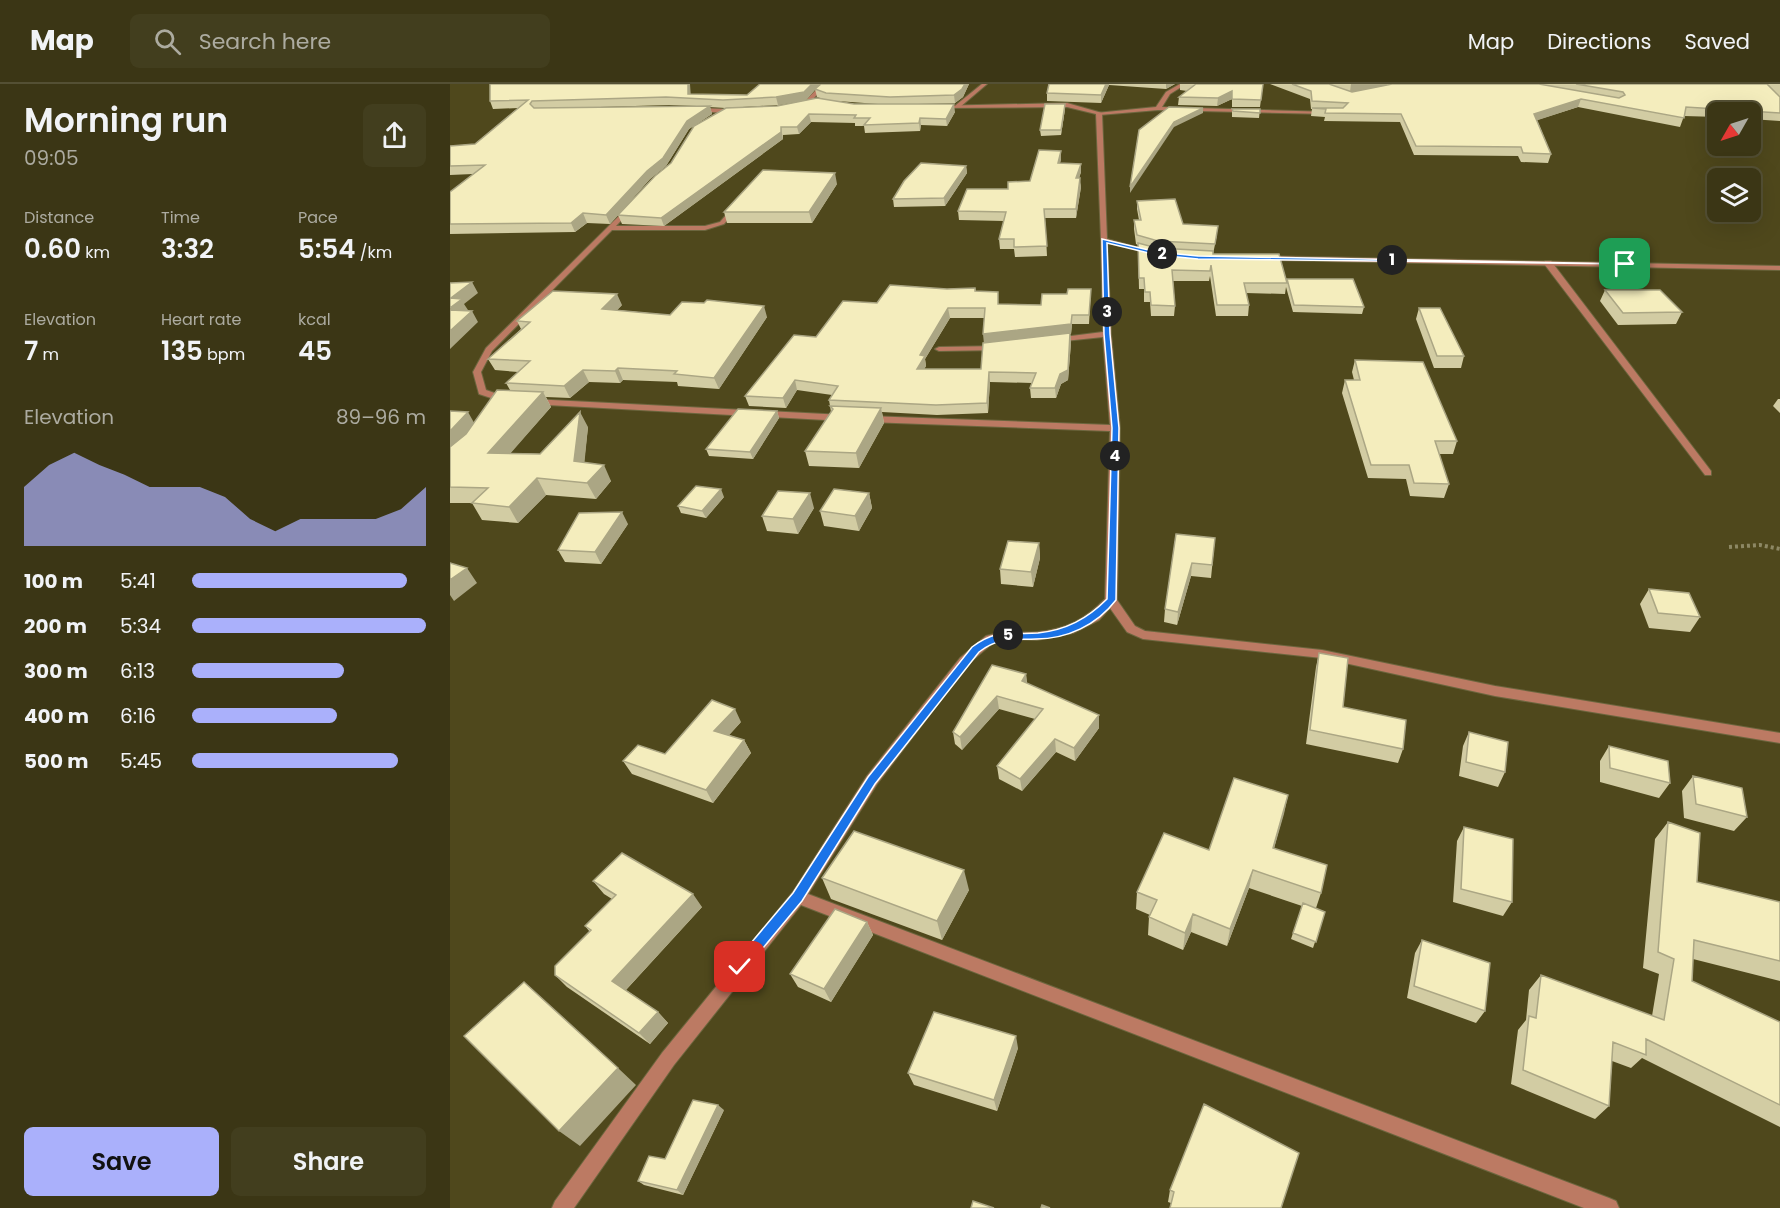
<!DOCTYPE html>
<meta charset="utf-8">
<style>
:root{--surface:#3b3615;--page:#423e1e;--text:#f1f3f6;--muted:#acaba0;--line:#545034;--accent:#aab0fb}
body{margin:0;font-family:Poppins,sans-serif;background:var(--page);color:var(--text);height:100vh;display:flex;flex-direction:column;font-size:22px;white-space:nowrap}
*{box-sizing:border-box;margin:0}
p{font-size:20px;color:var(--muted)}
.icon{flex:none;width:33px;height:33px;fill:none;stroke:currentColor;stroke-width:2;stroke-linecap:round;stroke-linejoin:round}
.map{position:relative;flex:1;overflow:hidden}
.drawer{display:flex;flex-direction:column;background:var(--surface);width:450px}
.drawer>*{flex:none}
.needle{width:39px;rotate:231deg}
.fabs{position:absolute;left:1257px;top:18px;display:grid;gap:12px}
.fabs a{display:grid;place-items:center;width:54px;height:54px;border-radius:9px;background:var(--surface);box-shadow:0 6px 24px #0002,0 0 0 2px var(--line);font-size:30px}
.pin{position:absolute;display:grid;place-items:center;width:51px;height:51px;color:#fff;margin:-26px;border-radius:12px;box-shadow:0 3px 9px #0006}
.km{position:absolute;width:30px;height:30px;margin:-15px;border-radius:50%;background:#222;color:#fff;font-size:16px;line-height:30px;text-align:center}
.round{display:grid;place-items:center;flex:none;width:63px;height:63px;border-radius:9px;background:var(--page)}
.headline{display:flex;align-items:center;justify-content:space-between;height:102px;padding:0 24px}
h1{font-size:33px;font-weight:600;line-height:45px}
.metrics{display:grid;grid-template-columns:repeat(3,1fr);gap:9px;height:102px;padding:6px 24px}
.metrics div{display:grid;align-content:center}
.metrics b{font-size:26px;font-weight:600}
.metrics small{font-size:16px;font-weight:400}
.metrics p{font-size:16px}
.chart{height:168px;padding:12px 24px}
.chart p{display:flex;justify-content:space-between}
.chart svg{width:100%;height:108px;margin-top:6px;fill:var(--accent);opacity:.7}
.action{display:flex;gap:12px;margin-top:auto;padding:12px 24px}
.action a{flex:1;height:69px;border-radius:9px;background:var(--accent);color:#111;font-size:24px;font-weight:600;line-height:69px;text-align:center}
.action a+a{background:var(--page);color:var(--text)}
ul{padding:0 24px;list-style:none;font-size:20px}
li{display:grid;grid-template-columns:96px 72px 1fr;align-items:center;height:45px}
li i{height:15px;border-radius:8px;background:var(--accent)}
header{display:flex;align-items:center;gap:36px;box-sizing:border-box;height:84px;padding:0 30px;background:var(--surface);border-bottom:2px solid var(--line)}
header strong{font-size:28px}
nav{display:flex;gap:33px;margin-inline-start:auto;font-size:21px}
.search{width:420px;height:54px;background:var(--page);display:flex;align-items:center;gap:15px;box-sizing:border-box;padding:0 21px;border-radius:9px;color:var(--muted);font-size:22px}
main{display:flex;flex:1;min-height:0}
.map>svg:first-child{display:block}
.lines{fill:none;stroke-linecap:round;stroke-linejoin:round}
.minor-casing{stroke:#6c663e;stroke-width:2}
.tertiary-casing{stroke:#6c663e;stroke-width:2}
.path{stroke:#8d8864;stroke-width:4;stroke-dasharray:3 3;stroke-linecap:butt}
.minor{fill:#bc7a63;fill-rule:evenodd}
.tertiary{fill:#bc7a63;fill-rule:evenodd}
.wall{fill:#d2cca3;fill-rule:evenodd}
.shaded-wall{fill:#aba684}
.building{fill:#f4edbd;stroke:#aba684;stroke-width:1.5}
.route{fill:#1a73e8;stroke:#fff;stroke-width:1.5}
</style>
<header>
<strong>Map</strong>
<div class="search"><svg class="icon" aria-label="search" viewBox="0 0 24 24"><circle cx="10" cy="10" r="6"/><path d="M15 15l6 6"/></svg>Search here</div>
<nav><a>Map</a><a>Directions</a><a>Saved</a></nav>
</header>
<main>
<section class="drawer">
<div class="headline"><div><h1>Morning run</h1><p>09:05</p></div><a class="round"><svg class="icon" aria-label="share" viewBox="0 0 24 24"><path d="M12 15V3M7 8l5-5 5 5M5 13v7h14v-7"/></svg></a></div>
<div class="metrics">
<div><p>Distance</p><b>0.60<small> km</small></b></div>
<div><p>Time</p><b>3:32</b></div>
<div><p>Pace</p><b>5:54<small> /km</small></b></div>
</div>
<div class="metrics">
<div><p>Elevation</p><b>7<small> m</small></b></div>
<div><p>Heart rate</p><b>135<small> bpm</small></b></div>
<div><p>kcal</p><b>45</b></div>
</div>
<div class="chart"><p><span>Elevation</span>89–96 m</p>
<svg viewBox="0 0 160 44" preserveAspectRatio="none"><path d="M0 44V20L10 11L20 6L30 11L40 15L50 20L60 20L70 20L80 24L90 33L100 38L110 33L120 33L130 33L140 33L150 29L160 20V44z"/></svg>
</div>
<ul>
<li><b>100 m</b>5:41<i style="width:92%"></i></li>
<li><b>200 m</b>5:34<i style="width:100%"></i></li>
<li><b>300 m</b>6:13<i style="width:65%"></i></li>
<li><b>400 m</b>6:16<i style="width:62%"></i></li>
<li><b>500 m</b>5:45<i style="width:88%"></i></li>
</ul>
<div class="action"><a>Save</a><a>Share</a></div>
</section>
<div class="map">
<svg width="1330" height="1124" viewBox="0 0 1330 1124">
<rect width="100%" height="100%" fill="#4f481c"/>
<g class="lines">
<g class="minor-casing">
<path id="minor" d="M532,0H537L510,23H506V21Z
M730,0H736L720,10L712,23L881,28L878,30L708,26L649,31L646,29L706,23L716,8Z
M247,24L276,25L279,27L276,29L245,27Z
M178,123L183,124L166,142H255L270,138L283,123L288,124L274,140L255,146H162L42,267L31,288L36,306L59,314V318H53L29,310L23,288L36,264Z
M654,154L657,156L661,250L670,344L667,516L685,542L695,547L872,566L1045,602L1330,649V659L1045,612L872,574L693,555L677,548L660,524L649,536L623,549L587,556L558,555L544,558L518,580L427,700L358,810L1159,1114L1166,1117L1169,1124H1134L351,821L224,981L124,1124H102L105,1117L212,969L343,808L417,692L510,574L536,552C557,546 568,550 588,548C617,545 636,535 655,515L660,347L418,338L413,335L418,332L660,341L653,253L605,258L601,256L605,254L653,248L651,156Z
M1095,177H1101L1261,387V391H1255L1095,181Z
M549,262H552V266L489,267L485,265L489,263Z
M82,315L394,331L399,334L394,337L79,320L78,318Z"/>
</g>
<g class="tertiary-casing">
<path id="tertiary" d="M372,0H377L363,15L377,20L375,23L357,15Z
M617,19L652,29L657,155L704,168V170L651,156L646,30L617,23L488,24L485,22Z
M812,172L1330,182V186L815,176L811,174Z"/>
</g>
<path class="path" d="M1279,463L1310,461L1330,465"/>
<use href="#minor" class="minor"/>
<use href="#tertiary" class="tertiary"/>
</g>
<path class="wall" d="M370,0L356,16L328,21L275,24L260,23L262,30L239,45L216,82L200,95L160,140L137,139L125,148L0,150V108L23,90L0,91V62L25,60L68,24L43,25L40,17L240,10L297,11ZM219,21L247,22L115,24Z
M371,0H519L513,13L505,19L468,20L505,28L497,42L471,41L470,47L415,49L414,42H405V39L361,38L349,50L333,51V55L214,142L172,140L168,131L327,22L373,15L367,13L365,5ZM387,17L428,20H404Z
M599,0H725L716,5L659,1L651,19L597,17V9Z
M730,0H813L810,23H782V15L767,22L728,21L729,13L737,7L730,6Z
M820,0H1330V37L1300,35V28H1268V33L1234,32L1230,43L1128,23L1087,36L1101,70L1098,79L1071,78L1068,72L964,71L950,38L874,37L875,33L861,32L862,25H861L860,15Z
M615,20V25L611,51L591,52L590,46Z
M782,25H810L809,34L782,33Z
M611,67V75L610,79L631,80V88L629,94L631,103L626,134H595L597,172L565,173L564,165H550L549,155L554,137L509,136L508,127L558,105L580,97Z
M516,82L517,89L495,122L444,123L443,115Z
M387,100L362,139H277L274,128Z
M687,117L733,140L767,151L763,170L837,198V195L914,223L912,230L843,228L836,203L835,210L796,209L799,221L798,232H766L760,192L759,197H723L725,222L724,232H701L700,218H694V205H689L688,161L686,160L684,145V136H689L687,125Z
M525,204L526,207L549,220L591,221L617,210L641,205L639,240H622L621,250H620L621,259L618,296L611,300L606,314H581L580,304L582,299L540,298L538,329L487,331L432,328L434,339L409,384L359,382L355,367L381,328L379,316L382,311L347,306L336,324L299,322L295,312L366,253L427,219L497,205ZM500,234H534V259L531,285H474L476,282L475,275Z
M1155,206L1232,228L1226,240L1168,241L1150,217Z
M172,221L167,226L220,231L317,233L269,305L228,302L227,298L173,296L170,299L139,298L120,314L96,313L101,323L60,369L90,370L138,343L134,378L161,397L146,415L96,411L68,439L32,436L22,419H0V327L24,339L60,306L56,299L68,288L45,286L38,275L71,245L67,237Z
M969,224L1014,272L1011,284H984L966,235Z
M905,276L1007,357L1003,370H989L999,400L994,414L960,412L956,395L918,394L892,309L895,296H904L902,288Z
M1328,315H1330V329L1323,322Z
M327,327L329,334L303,375L259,372L256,365Z
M419,409L422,424L409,447L374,442L370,427Z
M274,413L256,434L231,429L228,422Z
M364,424L348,450L317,447L312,432Z
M178,440L151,480L115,478L108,466Z
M726,450L765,454L761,494L741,492L727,541L714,538L715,525Z
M589,459L590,474L583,503L551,500L550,485Z
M1199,505L1250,533L1240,548L1199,544L1190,520Z
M869,569L893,623L953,665L948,679L856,660L866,583Z
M576,590L577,599L649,644L625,677L606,668L572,707L549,695L547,682L585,635L549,625L512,666L505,660L503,648Z
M291,638L279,651L294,656L301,669L263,719L182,690L173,677L215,670Z
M1019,648L1055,688L1048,703L1009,692L1013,662Z
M1159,662L1220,699L1209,714L1150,698V677Z
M1243,692L1297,733L1284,747L1234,734L1232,707Z
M838,711L824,764L871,809L866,824L875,828L863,864L841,855L852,822L799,804L777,862L741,848L733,866L698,851L699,833L700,831L686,825L687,808L759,766Z
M1218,738L1247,798L1330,818V897L1243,875L1242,897L1330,938V1043L1192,974L1181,984L1162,977L1159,1022L1145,1035L1061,1000L1068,946L1076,936L1079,906L1091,891L1202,932L1209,890L1193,884L1205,755Z
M1014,743L1062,818L1053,832L1003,818L1007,757Z
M372,794L519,806L492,856L381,815Z
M143,797L252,823L176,906L208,928L218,939L200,960L117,903L105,891L140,848L135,842L162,815L154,810Z
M417,838L423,851L381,918L348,903L340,890Z
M972,856L1035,927L1026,939L957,914L965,869Z
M568,964L547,1027L464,1001L458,989Z
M274,1026L233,1111L194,1101L188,1097L215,1075Z
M720,1106L831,1124L721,1119L718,1118Z"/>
<path class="shaded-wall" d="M238,0H240L241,14L238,10Z
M362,0H370L356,16L328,21L326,13Z
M515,0H519L513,13L505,19L504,11Z
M656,0H659V1L651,19V11Z
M716,0H725L716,5Z
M901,0H937V4L900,8Z
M782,7V15L767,22L768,14Z
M1131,15L1128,23L1082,38L1084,30Z
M504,20L505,28L497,42L496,35Z
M615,20V25L611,51V46Z
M260,22L262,30L239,45L216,82L200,95L160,140L156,131L237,37Z
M753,24V29L724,43L680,109V103L724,38Z
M359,30L361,38L349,50L347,43Z
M470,34L471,41L470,47L469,39Z
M331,43L333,55L214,142L211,134Z
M611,67V75L608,88V79Z
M631,80V88L626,103V94Z
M516,82L517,89L495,122L494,114Z
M385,89L387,100L362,139L359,128Z
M630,94L631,103L626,134V125Z
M133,129L137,139L125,148L121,139Z
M22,198L28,209L14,220L18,226L4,237L0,229L1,214Z
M167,210L172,221L157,236L152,225Z
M314,222L317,233L269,305L264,294Z
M498,224L500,234L475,275L476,282L469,295L467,285L470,271Z
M22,227L28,238L0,265V247Z
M622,231V240L621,250H620L621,259L618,296L611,300L606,314L605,304L610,290L534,260L533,250Z
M168,284L173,296L170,299L165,287Z
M133,286L139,298L120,314L114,302Z
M539,288L540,298L538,329L537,319Z
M345,296L347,306L336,324L333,314Z
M93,308L101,323L47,385L38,369Z
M431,324L434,339L409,384L406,369Z
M327,327L329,334L303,375L300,368Z
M18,328L27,344L0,373V347Z
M130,328L138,343L133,393L124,377Z
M154,381L161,397L146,415L137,399Z
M87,394L96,411L68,439L59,423Z
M271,405L274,413L256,434L252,427Z
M360,409L364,424L348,450L343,435Z
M419,409L422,424L409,447L405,432Z
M172,428L178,440L151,480L145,468Z
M589,459L590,474L583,503L581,488Z
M742,479L741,492L727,541L728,528Z
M17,484L27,499L4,517L0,511V496Z
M576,590L577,603L572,597Z
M547,612L549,625L512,666L510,653Z
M285,625L291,638L271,660L264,647Z
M649,631V644L625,677L624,664Z
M605,655L606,668L572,707L570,695Z
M294,656L301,669L263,719L256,706Z
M838,711L834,730L819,782L823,764Z
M514,786L519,806L492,856L487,837Z
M803,786L799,804L777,862L780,845Z
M243,810L252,823L173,909L162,897Z
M743,830L741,848L733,866L735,849Z
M417,838L423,851L381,918L374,905Z
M208,928L218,939L200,960L189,949Z
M566,952L568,964L547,1027L544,1016Z
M168,984L186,1001L130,1062L109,1047Z
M268,1021L274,1026L233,1111L227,1106Z"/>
<path class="building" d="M40,0H238V10L297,11L310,0H362L354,8L326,13L273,16L216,13L82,17L80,20L84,24L260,22L237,37L213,74L197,87L156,131L133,129L121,139L0,140V108L35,81L0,82V62L25,60L78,16L40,17Z
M371,0H515L512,5L504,11L440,13L376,9L365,5Z
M599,0H656L651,11L597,9Z
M746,0H813L811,16L782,15V7L768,14L729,13Z
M842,0H879L902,8L942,0H1089L1169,14L1175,11L1173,8L1126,0H1317L1330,13V29L1236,23L1234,34L1131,15L1084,30L1101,70L1073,69L1071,63L966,62L951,30L875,29L876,25L862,24H893L898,19L862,17L861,7Z
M367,14L404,20H504L496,35L470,34L469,39L414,41L420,34H404L406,31L359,30L347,43H331V48L211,134L168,131L205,92L221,79L244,42L276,24L327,22Z
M595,20H615L611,46H590Z
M719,23L753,24L724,38L680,103L689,46Z
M782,25H810V29L783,27Z
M589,66L611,67L608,79L631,80L626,94H630L626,125H594L597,162L564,163V155H549L556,128L508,127L517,105H558V98L580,97Z
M471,79L516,82L494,114L443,115L454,97Z
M313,86L385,89L359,128H274Z
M725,115L733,140L768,142L765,160L708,157L687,151L684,136H691L687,117Z
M688,159L707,164L763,167V170H829L837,199H794L799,221H767L761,181L760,187L722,186L725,222L701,221L700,208H695L694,194H689Z
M837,195H903L914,223L844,221Z
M22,198L1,214L12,215L0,224V199Z
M440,201L497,205L525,204V207L548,208V220L591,221L592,210H617L618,205H641L639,231H622L621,240L533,250L535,224H498L470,271L475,272L467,285H531L533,259L620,249L618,286L610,290L605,304H580L586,289L539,288L537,319L486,321L379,316L388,302L345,296L333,314L295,312L344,251L366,253L393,217L427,219Z
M1155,206H1210L1232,228L1173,229Z
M103,207L167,210L152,225L197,229L220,231L232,218L254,219L257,216L314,222L264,294L224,290L227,287L168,284L165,287L133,286L114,302L56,299L80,277L38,275L80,238L67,237Z
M969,224H990L1014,272H987Z
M0,226L22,227L0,247Z
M905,276L973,278L1007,357H985L999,400L964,399L959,381H921L895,296H910Z
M47,306L93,308L38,369L90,370L130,328L124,377L154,381L137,399L87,394L59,423L22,419L38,404L0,403V363L16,350Z
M380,322L431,324L406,369L355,367L383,325Z
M288,325L327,327L300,368L256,365Z
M0,327L18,328L0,347Z
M246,402L271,405L252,427L228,422Z
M384,405L419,409L405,432L370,427Z
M328,407L360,409L343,435L312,432Z
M172,428L145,468L108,466L129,429Z
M726,450L765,454L762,481L742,479L728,528L715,525Z
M558,457L589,459L581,488L550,485Z
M0,479L17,484L0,496Z
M1199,505L1239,509L1250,533L1208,529Z
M869,569L898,574L893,623L956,636L953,665L860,646Z
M542,581L576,590L572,597L649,631L624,664L605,655L570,695L547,682L593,625L547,612L510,653L503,648Z
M262,616L285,625L264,647L294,656L256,706L173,677L188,661L215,670Z
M1019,648L1058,658L1055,688L1016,678Z
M1159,662L1218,677L1220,699L1160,684Z
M1243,692L1292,704L1297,733L1246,720Z
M784,694L838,711L823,764L877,781L871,809L803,786L780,845L743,830L735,849L699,833L707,816L687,808L714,749L759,766Z
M1218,738L1250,749L1247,798L1330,818V877L1244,856L1242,897L1330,938V1021L1196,955V971L1163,958L1159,1022L1073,986L1079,932L1086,934L1091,891L1214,936L1224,875L1208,868Z
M1014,743L1063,755L1062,818L1011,805Z
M404,747L514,786L487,837L372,794Z
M172,769L243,810L162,897L208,928L189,949L105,891V882L141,846L135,842L166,811L143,797Z
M853,819L875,828L866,858L843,849Z
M385,825L417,838L374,905L340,890Z
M972,856L1040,879L1035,927L964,902Z
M74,898L168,984L109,1047L14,952Z
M484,928L566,952L544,1016L458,989Z
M243,1016L268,1021L227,1106L188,1097L199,1072L215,1075Z
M754,1020L849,1069L831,1124H720L724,1108L720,1106Z
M523,1117L544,1124H521Z
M592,1121L600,1124H591Z"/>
<path class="route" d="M652,155L707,168L748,172L1178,180L748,175L707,171L657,159L660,250L669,344L666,516C647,541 617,555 586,555C562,556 549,553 529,568L425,700L352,817L294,887H285V878L343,809L418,693L522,563C548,544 559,551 588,549C616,546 637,535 657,515L662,344L654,250Z"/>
</svg>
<div class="fabs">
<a><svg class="needle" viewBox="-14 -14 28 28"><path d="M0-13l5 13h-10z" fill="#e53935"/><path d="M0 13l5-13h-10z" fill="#acaba0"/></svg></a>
<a><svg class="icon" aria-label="layers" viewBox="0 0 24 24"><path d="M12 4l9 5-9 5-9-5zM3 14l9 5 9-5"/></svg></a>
</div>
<div class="pin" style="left:1175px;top:180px;background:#1e9e55"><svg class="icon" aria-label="arrive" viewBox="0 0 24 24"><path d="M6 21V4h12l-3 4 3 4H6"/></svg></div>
<div class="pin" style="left:290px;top:883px;background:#d93025"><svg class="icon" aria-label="check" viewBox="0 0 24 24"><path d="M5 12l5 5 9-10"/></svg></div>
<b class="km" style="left:942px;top:176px">1</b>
<b class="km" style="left:712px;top:170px">2</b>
<b class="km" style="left:657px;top:228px">3</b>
<b class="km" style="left:665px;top:372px">4</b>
<b class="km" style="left:558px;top:551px">5</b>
</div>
</main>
